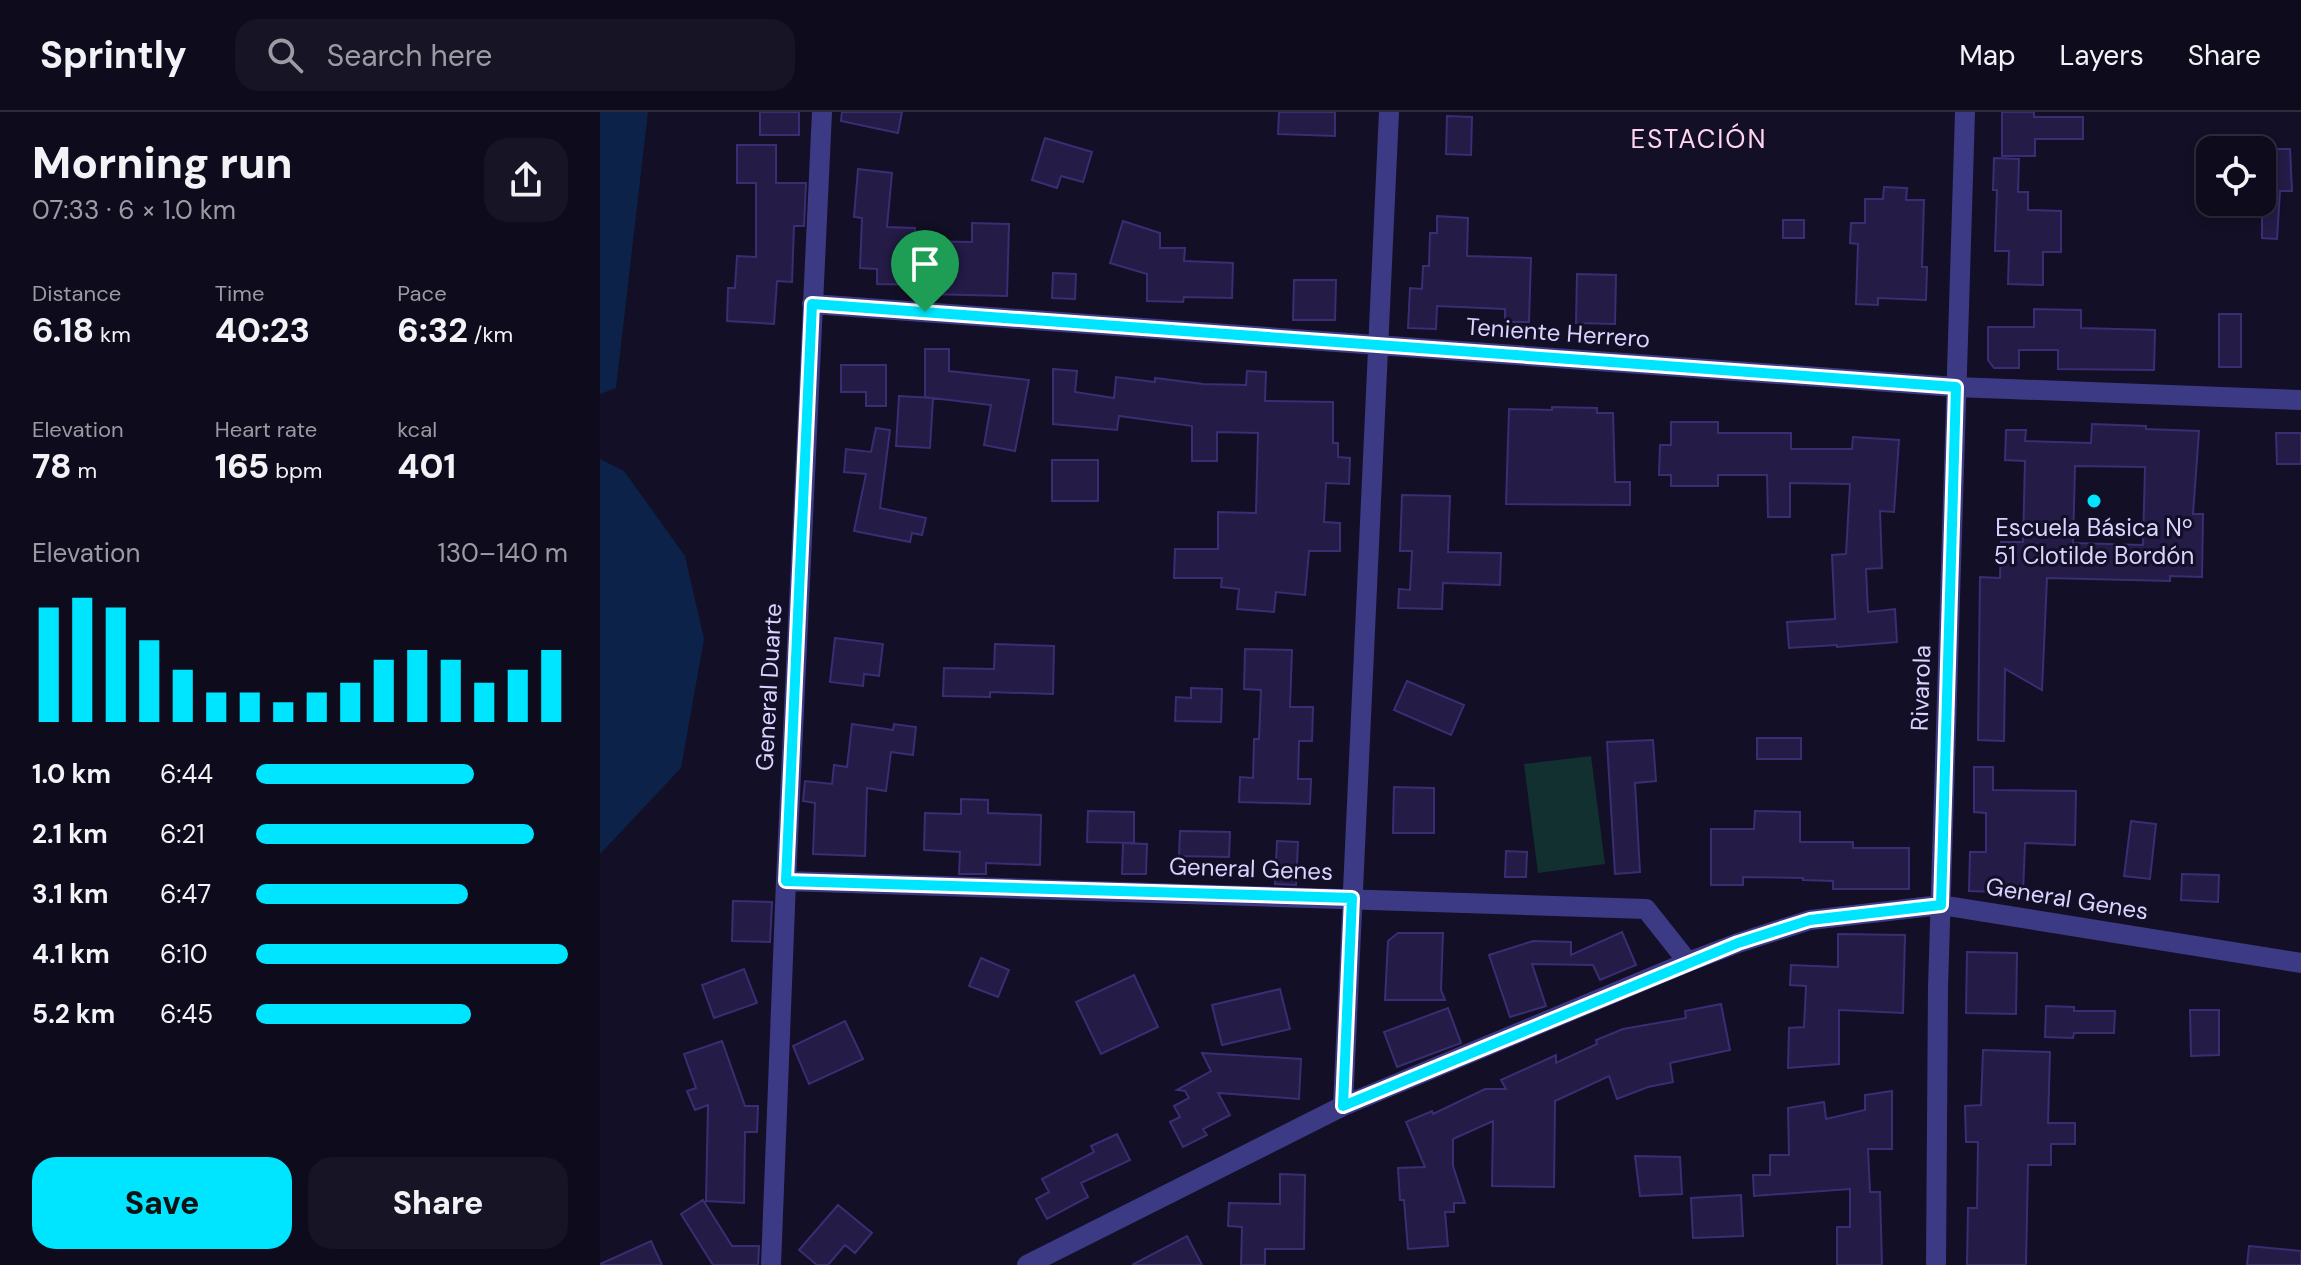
<!DOCTYPE html>
<meta charset="utf-8">
<style>
:root{--surface:#0e0b1c;--page:#171425;--text:#f1f3f6;--muted:#9b9ba3;--line:#2e2b3b;--accent:#00e5ff}
body{margin:0;font-family:"DM Sans",sans-serif;background:var(--page);color:var(--text);height:100vh;display:flex;flex-direction:column;font-size:30px;white-space:nowrap}
*{box-sizing:border-box;margin:0}
p{font-size:26px;color:var(--muted)}
.icon{flex:none;width:44px;height:44px;fill:none;stroke:currentColor;stroke-width:2;stroke-linecap:round;stroke-linejoin:round}
.map{position:relative;flex:1;overflow:hidden}
.sheet{display:flex;flex-direction:column;background:var(--surface);width:600px}
.sheet>*{flex:none}
.buttons{position:absolute;left:1596px;top:24px;display:grid;gap:16px}
.buttons a{display:grid;place-items:center;width:80px;height:80px;border-radius:16px;background:var(--surface);box-shadow:0 4px 12px #0003,0 0 0 2px var(--line);font-size:40px}
.pin{position:absolute;display:grid;place-items:center;width:68px;height:68px;color:#fff;margin:-82px -34px;border-radius:50% 50% 50% 0;rotate:-45deg;box-shadow:0 0 8px #0007}
.pin .icon{rotate:45deg}
.round{display:grid;place-items:center;flex:none;width:84px;height:84px;border-radius:24px;background:var(--page)}
.head{display:flex;align-items:center;justify-content:space-between;height:136px;padding:0 32px}
h1{font-size:44px;font-weight:800;line-height:60px}
.stats{display:grid;grid-template-columns:repeat(3,1fr);gap:12px;height:136px;padding:8px 32px}
.stats div{display:grid;align-content:center}
.stats b{font-size:34px;font-weight:800}
.stats small{font-size:22px;font-weight:400}
.stats p{font-size:22px}
.chart{height:224px;padding:16px 32px}
.chart p{display:flex;justify-content:space-between}
.chart svg{width:100%;height:144px;margin-top:8px;stroke:var(--accent);stroke-width:6}
.button{display:flex;gap:16px;margin-top:auto;padding:16px 32px}
.button a{flex:1;height:92px;border-radius:24px;background:var(--accent);color:#111;font-size:32px;font-weight:800;line-height:92px;text-align:center}
.button a+a{background:var(--page);color:var(--text)}
ul{padding:0 32px;list-style:none;font-size:26px}
li{display:grid;grid-template-columns:128px 96px 1fr;align-items:center;height:60px}
li i{height:20px;border-radius:10px;background:var(--accent)}
header{display:flex;align-items:center;gap:48px;box-sizing:border-box;height:112px;padding:0 40px;background:var(--surface);border-bottom:2px solid var(--line)}
header strong{font-size:38px}
nav{display:flex;gap:44px;margin-inline-start:auto;font-size:28px}
.search{width:560px;height:72px;background:var(--page);display:flex;align-items:center;gap:20px;box-sizing:border-box;padding:0 28px;border-radius:24px;color:var(--muted);font-size:30px}
main{display:flex;flex:1;min-height:0}
.map>svg:first-child{display:block}
.green{fill:#12302f}
.water{fill:#0c2248}
.building{fill:#241b47;stroke:#3b2d73;stroke-width:2;fill-rule:evenodd}
.lines{fill:none;stroke-linecap:round;stroke-linejoin:round}
.minor{stroke:#3d3a85;stroke-width:20}
.route-casing{stroke:#fff;stroke-width:16}
.route{stroke:#00e5ff;stroke-width:10}
.poi-dot{fill:#00e5ff;stroke:#130f26;stroke-width:3}
.labels{text-anchor:middle;stroke-width:6;stroke-linejoin:round;paint-order:stroke}
.street-label{font-size:24px;fill:#d9d4ff;stroke:#130f26}
.poi-label{font-size:24px;fill:#d9d4ff;stroke:#130f26}
.neighbourhood-label{font-size:26px;letter-spacing:2px;fill:#ffd6f0;stroke:#130f26}
</style>
<header>
<strong>Sprintly</strong>
<div class="search"><svg class="icon" aria-label="search" viewBox="0 0 24 24"><circle cx="10" cy="10" r="6"/><path d="M15 15l6 6"/></svg>Search here</div>
<nav><a>Map</a><a>Layers</a><a>Share</a></nav>
</header>
<main>
<section class="sheet">
<div class="head"><div><h1>Morning run</h1><p>07:33 · 6 × 1.0 km</p></div><a class="round"><svg class="icon" aria-label="share" viewBox="0 0 24 24"><path d="M12 15V3M7 8l5-5 5 5M5 13v7h14v-7"/></svg></a></div>
<div class="stats">
<div><p>Distance</p><b>6.18<small> km</small></b></div>
<div><p>Time</p><b>40:23</b></div>
<div><p>Pace</p><b>6:32<small> /km</small></b></div>
</div>
<div class="stats">
<div><p>Elevation</p><b>78<small> m</small></b></div>
<div><p>Heart rate</p><b>165<small> bpm</small></b></div>
<div><p>kcal</p><b>401</b></div>
</div>
<div class="chart"><p><span>Elevation</span>130–140 m</p>
<svg viewBox="0 0 160 44" preserveAspectRatio="none"><path d="M5 44V9M15 44V6M25 44V9M35 44V19M45 44V28M55 44V35M65 44V35M75 44V38M85 44V35M95 44V32M105 44V25M115 44V22M125 44V25M135 44V32M145 44V28M155 44V22"/></svg>
</div>
<ul>
<li><b>1.0 km</b>6:44<i style="width:70%"></i></li>
<li><b>2.1 km</b>6:21<i style="width:89%"></i></li>
<li><b>3.1 km</b>6:47<i style="width:68%"></i></li>
<li><b>4.1 km</b>6:10<i style="width:100%"></i></li>
<li><b>5.2 km</b>6:45<i style="width:69%"></i></li>
</ul>
<div class="button"><a>Save</a><a>Share</a></div>
</section>
<div class="map">
<svg width="1701" height="1153" viewBox="0 0 1701 1153">
<rect width="100%" height="100%" fill="#130f26"/>
<path class="green" d="M991,644L1005,752L938,761L924,652Z"/>
<path class="water" d="M0,0H48L16,276L0,282Z
M0,347L24,359L85,444L104,527L81,656L0,742Z"/>
<path class="building" d="M160,0H199V23H160Z
M242,0H302L298,21L241,9Z
M679,0H735V24L678,22Z
M1402,0H1434V5H1483V27H1435V44H1402Z
M847,4L872,5L871,43L846,42Z
M445,26L492,40L483,70L461,64L457,76L432,68Z
M137,33H176V71H206L204,114H194L192,170L177,169L174,212L127,209L128,176H135L137,144L156,145V71H137Z
M1690,37L1692,79H1680L1677,127L1662,126V37Z
M1394,46L1419,47L1418,80H1428V98L1461,99V140H1443V173L1408,172L1409,139H1395L1397,78H1393Z
M258,57L292,61L287,115L315,116L314,129L372,130V111L409,112L407,184L326,182L329,173L277,172V157L260,156L262,106L254,105Z
M1284,75L1307,76L1306,88H1324L1322,155H1327L1326,188L1278,186V193L1256,192L1258,132L1250,131L1251,111H1265V87H1283Z
M837,104L868,106L867,144L931,146L929,210H905V197L837,194L836,217L808,216L810,176L822,177L823,154H829L830,121H837Z
M1183,108H1204V126H1183Z
M523,109L560,121V136H585L584,149L633,151L632,186L584,185L583,190L547,189V162L510,151Z
M453,161L476,162L475,187L452,186Z
M977,162L1016,163L1015,212L976,211Z
M694,168H736L735,208H693Z
M1434,197L1481,198V216L1555,218L1554,258L1458,257V238H1419V256H1394L1388,248V215H1434Z
M1619,202H1641V255H1619Z
M325,237H349V259L429,268L415,339L384,333L391,293L325,285Z
M241,253H286V294H266V280H241Z
M453,257L477,259L475,280L514,286L516,265L555,270V266L603,272L646,273L647,259L666,260L665,289L733,290V331H738V345L750,346L749,372L726,371L724,410L740,411V439H709L705,483L676,480L674,500L637,497L639,477L621,475L622,466H574L575,437H618V400L656,401L658,321L617,320V349H592V314L519,304L517,318L453,312Z
M299,284L333,286L330,336L296,334Z
M952,295L997,296V301H1013L1015,370H1030V393L906,392L909,297L952,298Z
M1071,310H1118V321H1191V337H1252L1253,325L1299,328L1294,400L1280,399L1282,456L1266,457L1268,500L1295,497L1297,530L1237,535V533L1189,536L1187,510L1235,507L1232,443L1246,442L1250,372L1190,371V405H1168L1167,363H1118V374H1071V363H1059L1060,333H1071Z
M1492,312L1546,314V317L1599,319L1593,402H1603L1602,465L1570,464V469L1447,466L1442,578L1405,557L1404,629L1378,628L1380,465L1400,466L1401,430H1423L1425,349L1405,348L1406,318H1426L1425,329L1491,331ZM1475,354L1545,355L1543,433L1473,431Z
M276,316L290,318L280,396L326,406L322,423L312,421L310,430L254,419L266,362L244,360L246,337L271,340Z
M1676,321H1701V352H1677Z
M452,348H498V389H452Z
M802,383L850,384L848,440L901,441L900,473L843,471L842,497L798,496L799,477L810,478L812,439H800Z
M235,526L283,532L279,564L264,562L263,574L230,570Z
M395,532L454,534L453,582L390,580V585L343,584L344,556L394,557Z
M645,537L692,538L690,595H713L712,629H699L698,667H711L710,692L639,690L640,665L653,666L654,627H659L661,578L644,577Z
M807,569L864,593L851,623L794,598Z
M591,576L622,577L621,610L575,609L576,585L591,586Z
M252,612L293,618L294,612L316,615L313,643L291,640L286,679L267,676L265,744L213,742L215,691L203,689L205,669L232,672L234,653L247,655Z
M1157,626H1201V647H1157Z
M1053,628L1056,669L1035,671L1040,760L1015,762L1007,630Z
M1374,655H1393V678L1476,679L1475,733L1425,731L1423,781L1369,779L1370,740H1386V701L1374,700Z
M794,675L834,676V721H793Z
M361,687L388,688V701L441,703L440,753L386,751V762H359L360,740L324,738L325,701L361,702Z
M488,699L534,700V731L487,730Z
M1155,699L1200,700V730H1253V736H1309V777H1233V769L1203,768V766L1143,765V773H1111V717H1154Z
M1531,709L1556,712L1550,767L1524,764Z
M580,719L630,720L629,745L579,744Z
M677,729L698,730L696,773L675,772Z
M523,731L547,732L546,762H522Z
M906,739L927,740L926,765H905Z
M1582,762L1619,763L1618,790L1581,788Z
M133,789L172,790L170,830L132,829Z
M1022,820L1036,853L1000,868L993,853L932,852L946,894L910,905L889,843L933,829L971,830V843Z
M798,821H843L841,878L845,888H785L788,829Z
M1238,822L1305,823L1303,901L1239,898V952L1188,956L1189,916L1204,915L1206,874L1190,873L1191,853L1238,855Z
M1367,840L1417,841L1416,902L1366,901Z
M381,846L409,858L398,885L369,874Z
M144,857L157,891L114,906L102,873Z
M534,863L558,915L501,942L476,890Z
M680,877L690,917L622,933L612,893Z
M1121,892L1130,938L1070,951L1073,970L1048,975L1017,987L1009,964L955,989L954,1075L892,1074L893,1009L853,1027V1054L865,1091H854V1100H845L848,1134L808,1137L804,1088H800L798,1056L825,1055L806,1010L832,999L833,1002L885,977H906L901,968L956,943V951L997,932L996,928L1023,917L1086,906L1085,899Z
M1446,894L1474,895V899H1515L1514,921H1474L1473,926L1445,925Z
M848,896L861,931L797,955L784,920Z
M1590,898H1619V943L1591,944Z
M245,909L263,947L209,972L193,934Z
M122,929L145,994H158L157,1020H145L144,1091L106,1089L108,993L95,998L87,979L96,976L84,942Z
M1383,938L1450,940L1448,1011H1475V1032H1451V1053H1428L1426,1153H1367L1368,1096H1377L1378,1030H1366L1365,994L1381,993Z
M602,941L701,947L699,987L618,981L630,1003L603,1017L607,1023L583,1035L570,1010L580,1005L574,994L589,986L585,979L577,978L611,959Z
M1292,979V1037H1268L1270,1080H1280L1282,1153H1237V1115H1250V1077L1154,1084L1153,1063H1170V1043H1189L1188,996L1224,990L1226,1007L1265,998V983Z
M517,1022L530,1048L481,1071L488,1085L447,1107L436,1087L449,1080L442,1067L494,1040L491,1034Z
M1035,1044L1080,1045L1082,1082L1040,1084Z
M680,1062L705,1063L704,1137H665V1153H641L642,1115L628,1114L629,1091L680,1092Z
M1141,1083L1143,1124L1093,1126L1091,1086Z
M103,1088L132,1134H159L158,1153H113L81,1102Z
M238,1093L272,1121L255,1141L245,1133L228,1153H217L199,1138Z
M587,1124L602,1153H532Z
M51,1129L62,1153H0V1152Z
M1649,1134L1701,1139V1153H1647Z"/>
<g class="lines">
<path class="minor" d="M212,192L1356,275L1701,288
M186,769L1046,797L1088,850
M743,994L789,0
M171,1153L186,769L222,0
M427,1153L743,994L1088,850L1138,831L1210,808L1341,793L1701,851
M1336,1153L1338,875L1365,0"/>
</g>
<g class="lines">
<g class="route-casing">
<path id="route" d="M212,192L1356,275L1341,793L1210,808L1138,831L743,994L752,786L186,769Z"/>
</g>
<use href="#route" class="route"/>
</g>
<circle class="poi-dot" cx="1494" cy="389" r="8"/>
<g class="labels">
<g class="street-label">
<text transform="translate(958 221) rotate(4)" y="8">Teniente Herrero</text>
<text transform="translate(169 575) rotate(-87)" y="8">General Duarte</text>
<text transform="translate(1321 576) rotate(-88)" y="8">Rivarola</text>
<text transform="translate(651 757) rotate(2)" y="8">General Genes</text>
<text transform="translate(1467 787) rotate(9)" y="8">General Genes</text>
</g>
<g class="poi-label">
<text x="1494" y="424">Escuela Básica Nº<tspan x="1494" dy="28">51 Clotilde Bordón</tspan></text>
</g>
<g class="neighbourhood-label">
<text x="1099" y="36">ESTACIÓN</text>
</g>
</g>
</svg>
<div class="buttons">
<a><svg class="icon" aria-label="locate" viewBox="0 0 24 24"><circle cx="12" cy="12" r="6"/><path d="M12 2v4M12 18v4M2 12h4M18 12h4"/></svg></a>
</div>
<div class="pin" style="left:325px;top:200px;background:#1e9e55"><svg class="icon" aria-label="arrive" viewBox="0 0 24 24"><path d="M6 21V4h12l-3 4 3 4H6"/></svg></div>
</div>
</main>
